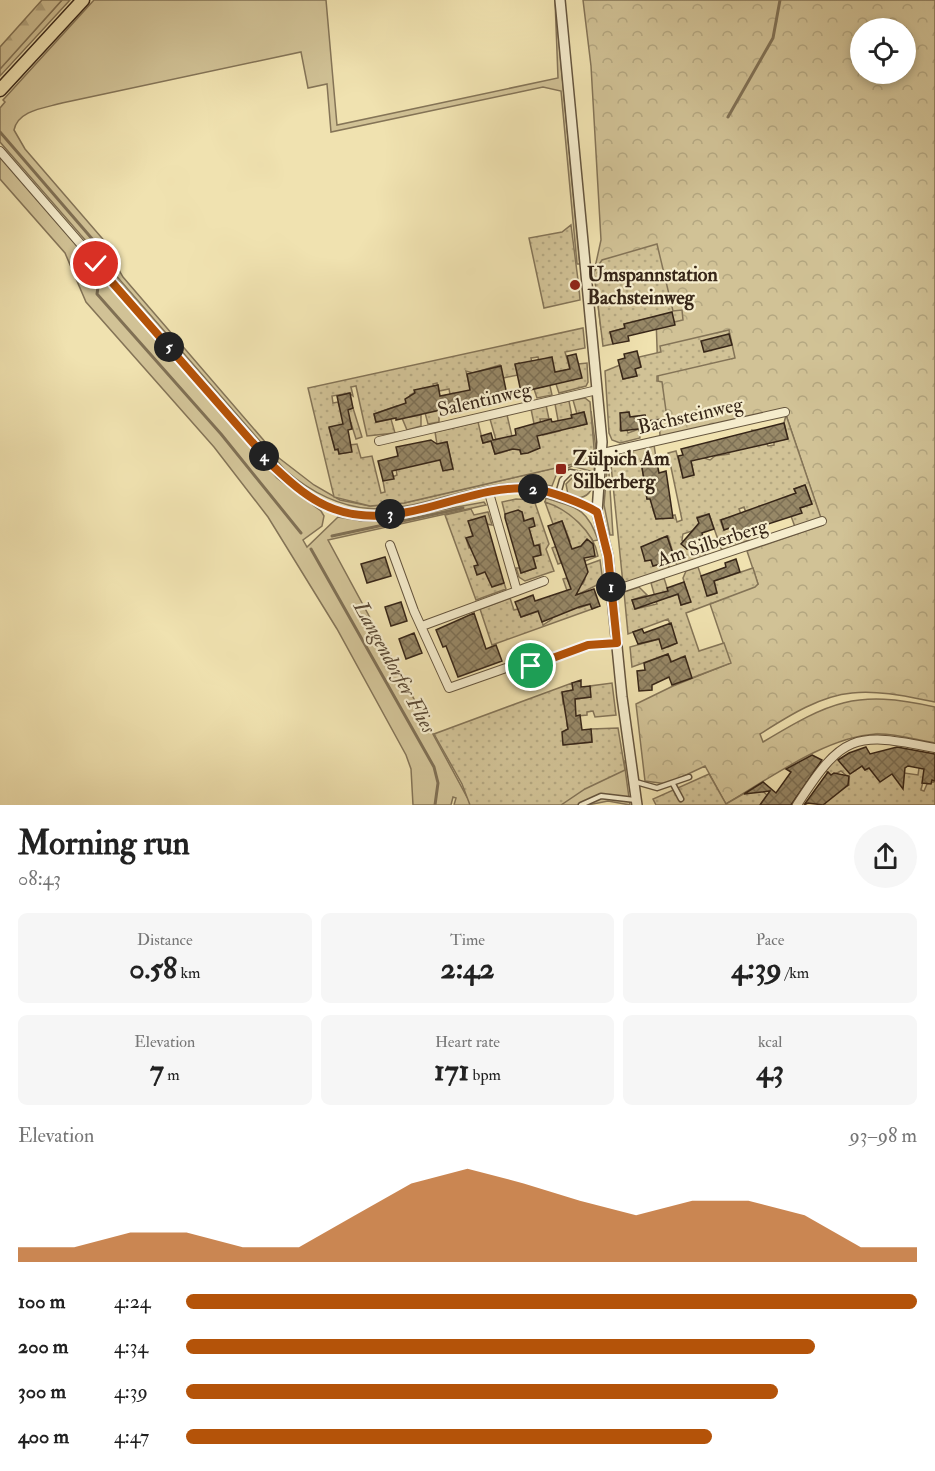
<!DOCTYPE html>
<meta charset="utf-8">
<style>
:root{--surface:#fff;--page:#f6f6f6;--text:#222;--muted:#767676;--accent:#b45309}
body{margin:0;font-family:"IM FELL Double Pica",serif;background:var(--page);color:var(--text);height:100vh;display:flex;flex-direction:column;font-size:22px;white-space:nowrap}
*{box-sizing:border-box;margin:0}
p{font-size:20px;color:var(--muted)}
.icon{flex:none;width:33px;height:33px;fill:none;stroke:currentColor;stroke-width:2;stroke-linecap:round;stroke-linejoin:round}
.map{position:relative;height:805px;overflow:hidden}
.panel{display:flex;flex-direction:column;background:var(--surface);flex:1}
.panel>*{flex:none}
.tools{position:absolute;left:850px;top:18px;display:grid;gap:12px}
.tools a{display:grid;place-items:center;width:66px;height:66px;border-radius:50%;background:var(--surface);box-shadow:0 3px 9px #0003;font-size:30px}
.pin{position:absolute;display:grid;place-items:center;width:51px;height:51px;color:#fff;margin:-26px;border:3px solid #fff;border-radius:50%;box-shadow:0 2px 6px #0007}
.km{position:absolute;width:30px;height:30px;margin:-15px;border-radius:50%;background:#222;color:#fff;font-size:16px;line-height:30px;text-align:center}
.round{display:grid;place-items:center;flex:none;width:63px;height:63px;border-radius:32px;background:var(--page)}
.summary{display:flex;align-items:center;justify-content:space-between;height:102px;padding:0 18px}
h1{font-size:33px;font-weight:700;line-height:45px}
.figures{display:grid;grid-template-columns:repeat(3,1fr);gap:9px;height:102px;padding:6px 18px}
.figures div{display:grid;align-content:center;border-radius:9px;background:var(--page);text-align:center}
.figures b{font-size:30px;font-weight:700}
.figures small{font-size:16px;font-weight:400}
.figures p{font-size:16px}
.chart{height:168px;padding:12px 18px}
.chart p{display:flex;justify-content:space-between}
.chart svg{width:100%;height:108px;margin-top:6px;fill:var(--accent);opacity:.7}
ul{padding:0 18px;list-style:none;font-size:20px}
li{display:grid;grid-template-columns:96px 72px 1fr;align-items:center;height:45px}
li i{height:15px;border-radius:8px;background:var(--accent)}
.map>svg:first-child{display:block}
.grass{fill:#d1c296;stroke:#847457;stroke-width:1.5}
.forest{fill:url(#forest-firs);stroke:#847457;stroke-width:1.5}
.park{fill:url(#park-crowns);stroke:#847457;stroke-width:1.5;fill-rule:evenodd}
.garden{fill:url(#garden-dots);stroke:#847457;stroke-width:1.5}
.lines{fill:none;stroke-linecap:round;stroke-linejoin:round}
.stream{stroke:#807054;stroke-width:3}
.building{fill:url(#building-cross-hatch);stroke:#372618;stroke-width:1.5}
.service-casing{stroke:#65553e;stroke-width:7}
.minor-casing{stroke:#65553e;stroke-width:10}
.tertiary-casing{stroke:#65553e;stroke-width:12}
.primary-casing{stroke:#372618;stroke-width:15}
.service{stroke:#f5eccc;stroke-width:4}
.minor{stroke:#f5eccc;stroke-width:8}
.tertiary{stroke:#f5eccc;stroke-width:9}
.primary{stroke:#f0e2b0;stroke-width:12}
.route-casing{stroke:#fff;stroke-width:12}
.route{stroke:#b45309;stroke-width:8}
.poi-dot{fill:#8f2418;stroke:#f5eccc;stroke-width:2}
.labels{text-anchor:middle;stroke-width:4.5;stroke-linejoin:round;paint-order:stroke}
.poi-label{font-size:20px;font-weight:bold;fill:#372618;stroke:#f5eccc;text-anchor:start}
.street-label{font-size:20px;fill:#372618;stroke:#f5eccc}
.water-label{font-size:21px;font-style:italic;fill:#5c4b36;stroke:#f5eccc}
</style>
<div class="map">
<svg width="935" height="805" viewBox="0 0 935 805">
<defs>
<pattern id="forest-firs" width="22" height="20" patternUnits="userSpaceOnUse" patternTransform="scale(1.5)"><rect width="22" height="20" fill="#d1c296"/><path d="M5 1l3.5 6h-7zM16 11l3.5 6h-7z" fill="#b4a781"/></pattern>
<pattern id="park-crowns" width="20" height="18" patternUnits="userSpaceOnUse" patternTransform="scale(1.5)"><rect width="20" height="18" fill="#d1c296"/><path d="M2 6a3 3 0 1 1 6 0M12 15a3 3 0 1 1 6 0" fill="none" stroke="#b4a781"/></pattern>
<pattern id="garden-dots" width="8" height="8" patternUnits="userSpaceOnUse" patternTransform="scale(1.5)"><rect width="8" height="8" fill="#d1c296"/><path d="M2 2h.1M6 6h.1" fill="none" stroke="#b4a781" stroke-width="1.8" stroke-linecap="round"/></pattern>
<pattern id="building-cross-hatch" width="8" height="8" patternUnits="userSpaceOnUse" patternTransform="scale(1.5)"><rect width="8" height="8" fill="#978867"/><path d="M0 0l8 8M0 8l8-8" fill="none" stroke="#7c6f54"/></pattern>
</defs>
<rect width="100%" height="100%" fill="#f0e2b0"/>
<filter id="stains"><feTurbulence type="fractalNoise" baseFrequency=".00333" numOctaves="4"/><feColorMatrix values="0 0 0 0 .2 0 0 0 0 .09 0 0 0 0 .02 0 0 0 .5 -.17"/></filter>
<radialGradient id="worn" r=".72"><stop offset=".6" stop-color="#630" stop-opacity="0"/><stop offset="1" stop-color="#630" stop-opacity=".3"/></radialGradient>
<path class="grass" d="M62,0H70L0,76V69Z
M94,0H326L337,125L558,78L555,0L580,264H577L561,91L543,87L331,132L327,84L308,88L301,52L62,103C45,108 18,110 14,130L25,149L114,252L111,256L123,277L279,458L314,485L340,500L370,506L404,503L594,459L591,411L596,449L594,472L572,466L557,473L552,486C450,466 388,558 285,470L0,142V108L5,102L3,100Z
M0,156L277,478L321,511L324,516L322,526L303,540L307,547L338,517L362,521L387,520L484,502L486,505L328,540L467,797L493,805H454L456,798L453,797L451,805H413L411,769L406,755L337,629L268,517L214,447L86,302L65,253L0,179Z
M608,458L613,535H610L604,505Z
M572,478C580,478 589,482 591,490C585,500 577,498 568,495L566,484Z
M546,498C577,508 587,508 598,540L593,541L583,528L545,502Z
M624,761L630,805L608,801L588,805H546Z"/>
<path class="forest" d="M42,0H62L0,69V47Z"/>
<path class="park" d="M583,0H935V702C909,697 879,690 852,693C819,696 787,717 760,734L763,742C830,702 855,689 935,707V743C916,740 895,733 876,734C825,737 769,779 726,804L705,766L667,784L645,781L636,704L673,686L730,663L710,604L758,584L747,551L823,525L784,409L660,437L656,317L601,329L594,272L601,240L591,66ZM861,28H906V74H861Z"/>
<path class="garden" d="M571,225L578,280L571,281L572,288H579L580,300L544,308L529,238L562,232Z
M657,244L673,311L682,310L683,320L674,322L671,313L624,324L625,328L610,332L613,344L603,346L594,272L602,260Z
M583,328L585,348L565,352L570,369L553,373L552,357L544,359L552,395L537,398L534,389L545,386L538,357L531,358L535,377L519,363L515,365L518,375L503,378L500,365L473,373L466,371L471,393L450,394L449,389L439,391L437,383L433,384L439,410V422L428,424L419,390L410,395L409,417L421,415V426L407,430L397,406L374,414L376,422L391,419L395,433L367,436L356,386L351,387L353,396L349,393L332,396L333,403L338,402L341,411L353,408L362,437L356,439L351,423L329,428L335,449H338L339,454L351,452L350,445L357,444L361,458L372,456L381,493L385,492L383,481L397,475L396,469L429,450L453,469L447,442L437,444L435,432L478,422L483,443L491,441L495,454L507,451L506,446L496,440L490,419L507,415L515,449L519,448L521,454L539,448L531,409L546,405L549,419H540L543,435L560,431L555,404L569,401L574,427L587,424L584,412L577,414L573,400L585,398L590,402L595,459L404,503L370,506L334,497L308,388Z
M729,330L735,358L657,376V381L662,382L667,418L646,421L645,415L630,417L629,412L621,413L620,430H627L628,433L639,429L640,438L620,443L612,440L609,433L605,371L620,365L623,379L637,376L635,369L641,367L639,357L661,352L660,346Z
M587,363L588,382L586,386L559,393L556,384L578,364Z
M786,415L821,518L795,527L791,516L800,508L812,504L805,485L794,489L798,499L759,506L766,525V537L755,540L744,507L739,509L741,514L720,520L724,530L732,527L734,535L746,531L749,540L722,551L709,514L697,517L699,523L695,530L683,534L682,540L687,549L702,544L706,557L677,566L668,536L659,539L645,561L651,560L653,566L667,562L670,569L623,584L610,455L654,445L656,458L641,461L647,499L657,497L653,510L656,519L675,515L677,522L682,520L668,453L676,451L683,477L694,475L689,453L701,445L704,458L710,460L715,456L729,454L728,449L755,446L752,430L760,431L768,446L774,445V441L788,439L784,423Z
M516,499L534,500L549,544L546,549L554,571L525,581L519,577L516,568H520L521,573L536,568L533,557L541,555L540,544L534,546L530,532L519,535L525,523L522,512L505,514L502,502Z
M545,502C568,509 594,532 598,556L583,562L558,553L561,563L558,564L552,548L570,541L562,521L553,524Z
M471,509L474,515L488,512L492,525L469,521L473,536L466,538L469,548L474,547L492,586L504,583L506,589L476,600L445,515Z
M600,560L603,582L575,596L579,608L590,604L592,609L492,645L480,609L510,598L514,610L518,609L521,617L539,611L543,625L552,619L550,612L573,608L563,579L567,578L571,588L583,584L585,579L581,577L578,568Z
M698,567L708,596L717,593L714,581L753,568L758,584L755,587L686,613L699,651L724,643L731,663L681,682L668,654L632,667L630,647L659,639L661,644L666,643L668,647L677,643L668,619L628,634L624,592L639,587L647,595L632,600L635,609L657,604L651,583L664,578L670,597L678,594L681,605L690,602L683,578L686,571Z
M572,683L573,690L562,692L563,704L575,703V699L590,697V686L612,683L616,715L595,717L593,711L587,712V715L567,717V726L581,725L566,730L564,745L592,742L591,729L618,728L625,770L585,789L561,805H470L462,784L434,734Z
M836,757L851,773L862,766L865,770L869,768L918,775L919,768L926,769L921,790L924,791L927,784L935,781V805H826L822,801L842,784L845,787L849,785V778L841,771L831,776L824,769Z
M709,774L726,804L757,786L767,795L760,805H656L653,799Z"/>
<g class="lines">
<path class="stream" d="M728,117L773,38L780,0
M0,132L100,248
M109,266L110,260
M99,280L97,294L221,434L301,533
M332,536L463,508
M311,549L434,767L438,783L435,805"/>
</g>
<path class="building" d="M672,312L675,325L628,336L629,341L613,344L610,332L625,328L624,324Z
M729,334L732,345L704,352L701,341Z
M637,351L641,367L635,369L637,376L623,379L618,360L625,358L624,354Z
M576,354L582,378L521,392L515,364L552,357L555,372L570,369L567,356Z
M501,366L507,395L396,420V418L376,422L374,414L406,403L405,399L415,393L414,390L438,385L440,396L470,390L467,374Z
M350,393L353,408L348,410L352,429L348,430L352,452L339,454L338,449L335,450L329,427L343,424L337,396Z
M584,412L587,424L537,436L540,448L528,453L521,454L520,450L513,449L495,454L491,441L483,443L481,436L491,433L493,440L516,435L515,429L551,419L552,422L572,418L571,415Z
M629,412L630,417L645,415L647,428L621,431L620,413Z
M659,420L660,430H648L646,421Z
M784,423L788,439L691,461L694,475L683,478L678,456L683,455L681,449Z
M431,440L437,444L447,442L453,469L443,471L440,460L392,471L394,479L383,481L378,461L398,456L396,447Z
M656,458L659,473L666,471L673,518L656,519L650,499H647L641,461Z
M805,485L812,504L800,508L802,513L734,535L732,527L724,530L721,520L796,493L794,489Z
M518,510L522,512L524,521L533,518L535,526L529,528L534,546L539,545L541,555L533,557L536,568L521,573L505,518V514Z
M709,514L714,529L702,533L705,543L687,549L681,544L699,523L697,518Z
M485,516L504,583L492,587L485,572L477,575L474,566L478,565L466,538L473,536L468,521Z
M562,521L572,549L581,546L587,539L593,544L595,556L584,558L588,572L576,595L594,589L600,606L592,609L590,604L579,607L542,622L538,611L521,617L515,602L533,595L535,601L571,589L548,526Z
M667,536L673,554L666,557L667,562L653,566L651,560L645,561L641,547Z
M385,557L391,576L367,583L361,564Z
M736,559L740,572L714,581L717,593L707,596L701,576L726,567L725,563Z
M684,582L691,602L681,605L678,594L635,609L632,600L668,591L667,588Z
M401,602L407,621L391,626L385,607Z
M474,613L486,649L496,645L502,661L458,677L446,646L443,647L436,630Z
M671,623L677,643L662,649L659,639L638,644L633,632L642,629L644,633Z
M414,633L422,653L406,659L399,639Z
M668,654L671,662L685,656L692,678L672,685L669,677L652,685V690L639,691L637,671L645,670L644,663Z
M581,680V687L590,686L591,697L575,699L576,716L580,715L582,730L591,729L592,742L563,745L562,732L568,729L562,692L573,690L572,683Z
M866,747L870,754L897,747L935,754V781L932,780L931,784L922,783L924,769L908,766L905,768L903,789L892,774L880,782L869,768L865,770L862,766L850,774L838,760L849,753Z
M812,755L822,760L791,805H760L770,791L744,794L763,782L776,793L791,772L786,769Z
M828,772L831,775L834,773L849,776L848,785L823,805L808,803L804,805Z"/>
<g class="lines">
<g class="service-casing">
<path id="service" d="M558,494L562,480L570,472L581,474L598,486
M636,782L657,788L689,777
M673,784L681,799
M581,805L601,796L635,800"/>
</g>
<g class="minor-casing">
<path id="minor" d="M0,151L274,467C291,483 311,501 334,509C401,534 468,482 533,489C551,491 582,503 597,512
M379,441L597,390
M603,453L785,412
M489,493L517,591L544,581
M390,545L414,611L449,688L506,668L531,666L588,645L617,643
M612,591L822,521
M422,626L517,591
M797,805C842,735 853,731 935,748"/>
</g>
<g class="tertiary-casing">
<path id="tertiary" d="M560,0L602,442L597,512L608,556L622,697L637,805"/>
</g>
<g class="primary-casing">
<path id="primary" d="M0,90L83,0"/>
</g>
<use href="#service" class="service"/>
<use href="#minor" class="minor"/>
<use href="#tertiary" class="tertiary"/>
<use href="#primary" class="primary"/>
</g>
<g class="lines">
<g class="route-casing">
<path id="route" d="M96,264L274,467C291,483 311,501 334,509C402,534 468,482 533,489C551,491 582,503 597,512L608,556L617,643L588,645L531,666"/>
</g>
<use href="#route" class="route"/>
</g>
<g class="poi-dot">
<circle cx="575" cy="285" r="6"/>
<rect x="555" y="463" width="12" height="12" rx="3"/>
</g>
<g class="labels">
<g class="poi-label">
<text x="587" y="281">Umspannstation<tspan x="587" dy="23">Bachsteinweg</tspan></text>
<text x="573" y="465">Zülpich Am<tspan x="573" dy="23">Silberberg</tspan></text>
</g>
<g class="street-label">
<text transform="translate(484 399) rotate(-13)" y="7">Salentinweg</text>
<text transform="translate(690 415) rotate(-13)" y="7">Bachsteinweg</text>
<text transform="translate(712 542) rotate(-18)" y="7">Am Silberberg</text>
</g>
<g class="water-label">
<text transform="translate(395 667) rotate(61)" y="7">Langendorfer Flies</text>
</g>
</g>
<rect width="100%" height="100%" filter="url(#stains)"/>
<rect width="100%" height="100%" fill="url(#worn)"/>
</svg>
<div class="tools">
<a><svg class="icon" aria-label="locate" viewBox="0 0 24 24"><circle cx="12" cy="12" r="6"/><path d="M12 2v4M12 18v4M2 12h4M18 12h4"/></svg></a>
</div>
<div class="pin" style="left:531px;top:666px;background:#1e9e55"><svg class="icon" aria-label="arrive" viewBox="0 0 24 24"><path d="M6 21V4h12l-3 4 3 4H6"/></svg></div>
<div class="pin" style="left:96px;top:264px;background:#d93025"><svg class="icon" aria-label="check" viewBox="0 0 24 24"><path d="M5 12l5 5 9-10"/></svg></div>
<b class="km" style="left:611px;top:587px">1</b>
<b class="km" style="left:533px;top:489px">2</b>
<b class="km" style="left:390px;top:514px">3</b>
<b class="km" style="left:264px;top:456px">4</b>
<b class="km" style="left:169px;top:347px">5</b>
</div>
<section class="panel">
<div class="summary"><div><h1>Morning run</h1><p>08:43</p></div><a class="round"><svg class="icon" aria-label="share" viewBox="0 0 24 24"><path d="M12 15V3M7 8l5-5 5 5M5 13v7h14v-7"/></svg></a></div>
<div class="figures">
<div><p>Distance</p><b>0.58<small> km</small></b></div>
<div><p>Time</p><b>2:42</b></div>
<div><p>Pace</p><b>4:39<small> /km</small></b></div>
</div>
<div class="figures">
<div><p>Elevation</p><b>7<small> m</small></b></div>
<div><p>Heart rate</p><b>171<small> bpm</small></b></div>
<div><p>kcal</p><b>43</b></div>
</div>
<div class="chart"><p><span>Elevation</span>93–98 m</p>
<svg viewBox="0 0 160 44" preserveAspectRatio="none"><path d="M0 44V38L10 38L20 32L30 32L40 38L50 38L60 25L70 12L80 6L90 12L100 19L110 25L120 19L130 19L140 25L150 38L160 38V44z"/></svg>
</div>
<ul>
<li><b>100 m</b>4:24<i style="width:100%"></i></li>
<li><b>200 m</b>4:34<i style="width:86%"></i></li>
<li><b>300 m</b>4:39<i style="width:81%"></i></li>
<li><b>400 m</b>4:47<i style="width:72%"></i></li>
</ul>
</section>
